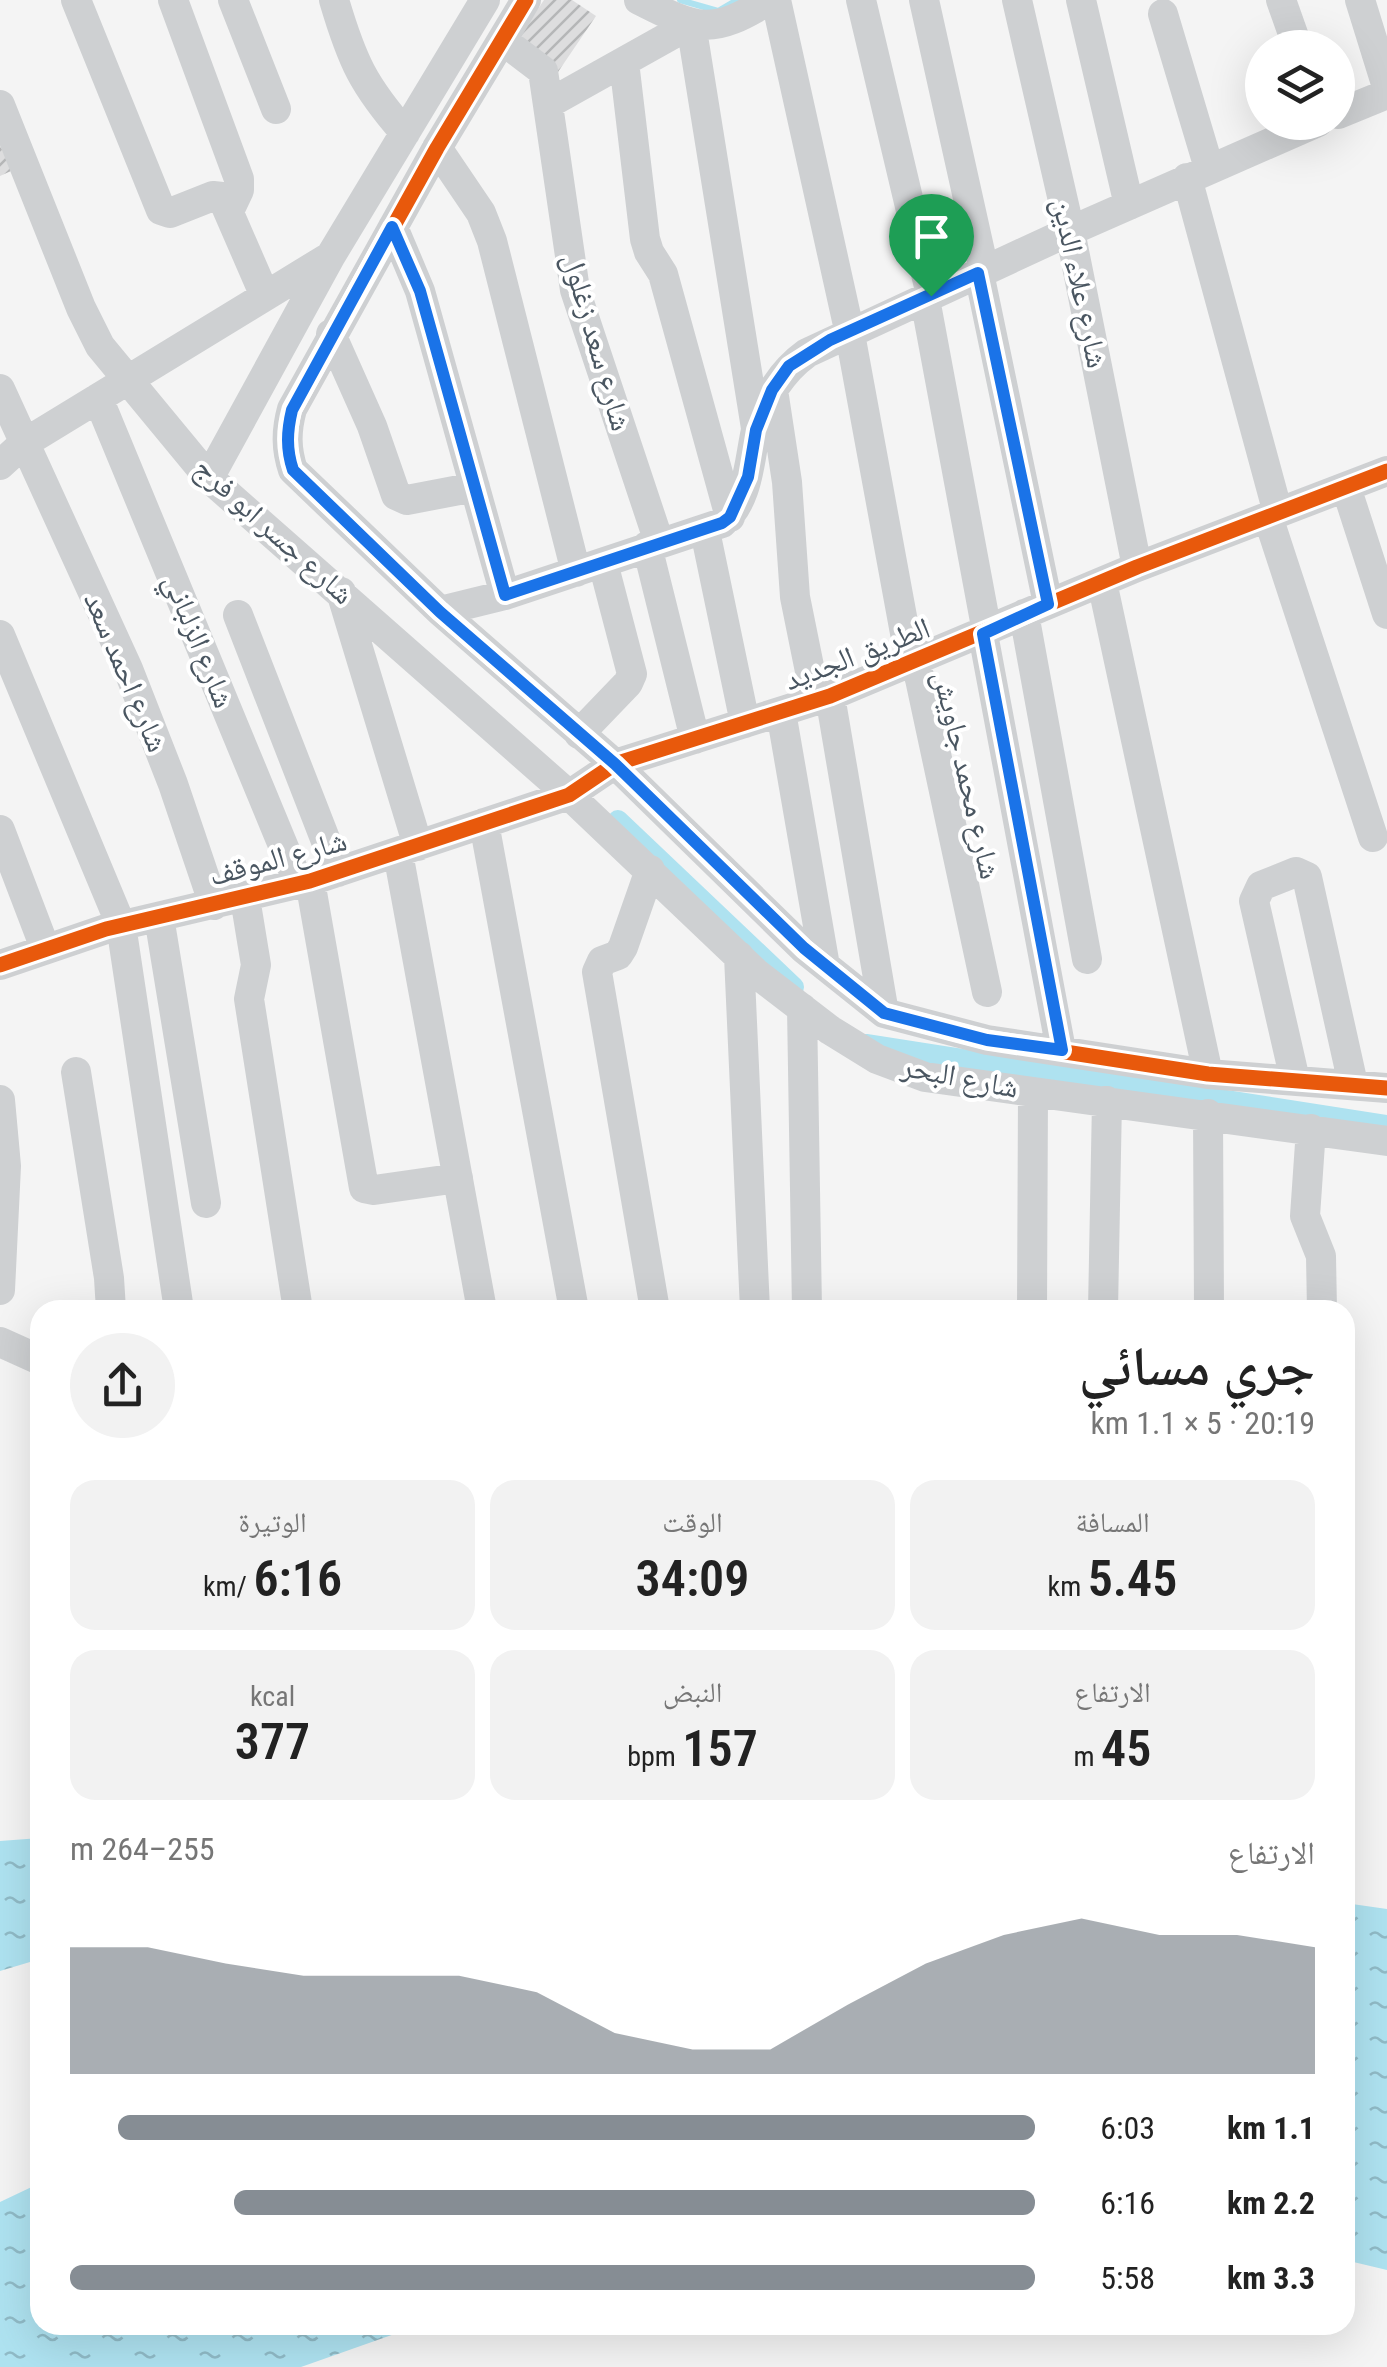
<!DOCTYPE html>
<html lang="ar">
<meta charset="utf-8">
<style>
:root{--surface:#fff;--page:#f2f2f2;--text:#222;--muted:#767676;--accent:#868d94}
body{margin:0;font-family:"Roboto Condensed","Noto Naskh Arabic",sans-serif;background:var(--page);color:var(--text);direction:rtl;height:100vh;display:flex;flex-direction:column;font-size:38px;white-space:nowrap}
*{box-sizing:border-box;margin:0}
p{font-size:32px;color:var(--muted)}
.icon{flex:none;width:55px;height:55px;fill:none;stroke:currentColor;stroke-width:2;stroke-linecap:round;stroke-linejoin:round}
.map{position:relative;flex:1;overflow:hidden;direction:ltr}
.details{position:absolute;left:30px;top:1300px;width:1325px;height:1035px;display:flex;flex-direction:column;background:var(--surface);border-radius:30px;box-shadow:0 10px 40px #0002;direction:rtl}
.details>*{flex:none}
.tools{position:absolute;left:1245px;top:30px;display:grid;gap:20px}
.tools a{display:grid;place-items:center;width:110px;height:110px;border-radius:50%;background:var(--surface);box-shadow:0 10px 40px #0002;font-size:50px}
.pin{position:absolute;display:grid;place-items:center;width:85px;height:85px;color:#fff;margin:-102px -42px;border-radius:50% 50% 50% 0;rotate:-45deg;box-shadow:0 0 10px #0007}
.pin .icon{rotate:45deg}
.round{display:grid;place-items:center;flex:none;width:105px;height:105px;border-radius:52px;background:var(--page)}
.summary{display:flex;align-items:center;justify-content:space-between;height:170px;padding:0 40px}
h1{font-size:55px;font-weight:600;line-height:75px}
.stats{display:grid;grid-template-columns:repeat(3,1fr);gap:15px;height:170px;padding:10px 40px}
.stats div{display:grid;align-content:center;border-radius:25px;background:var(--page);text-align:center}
.stats b{font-size:50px;font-weight:600}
.stats small{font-size:28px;font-weight:400}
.stats p{font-size:28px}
.chart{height:280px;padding:20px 40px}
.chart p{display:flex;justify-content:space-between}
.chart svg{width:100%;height:180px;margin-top:10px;fill:var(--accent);opacity:.7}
ul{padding:0 40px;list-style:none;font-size:32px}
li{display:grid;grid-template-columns:160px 120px 1fr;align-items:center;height:75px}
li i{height:25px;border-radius:12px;background:var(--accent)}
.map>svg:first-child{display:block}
.water{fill:url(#water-ripples)}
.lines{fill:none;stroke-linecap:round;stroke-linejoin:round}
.stream{stroke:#aee2f0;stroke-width:6}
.canal{stroke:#aee2f0;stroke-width:20}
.building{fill:url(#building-hatch)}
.minor{stroke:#ced0d2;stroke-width:30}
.cycleway-casing{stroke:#fff;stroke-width:21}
.cycleway{stroke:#e8590c;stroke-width:15}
.route-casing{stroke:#fff;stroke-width:20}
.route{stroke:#1a73e8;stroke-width:12}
.labels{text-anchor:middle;stroke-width:8;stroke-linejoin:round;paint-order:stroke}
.street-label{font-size:30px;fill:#4a5661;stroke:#fff}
</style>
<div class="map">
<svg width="1387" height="2367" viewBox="0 0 1387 2367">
<defs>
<pattern id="water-ripples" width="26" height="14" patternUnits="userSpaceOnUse" patternTransform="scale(2.5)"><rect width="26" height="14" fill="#aee2f0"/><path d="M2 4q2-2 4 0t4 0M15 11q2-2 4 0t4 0" fill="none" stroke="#90bac6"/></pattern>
<pattern id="building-hatch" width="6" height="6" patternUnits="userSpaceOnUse" patternTransform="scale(2.5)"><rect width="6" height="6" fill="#ddddde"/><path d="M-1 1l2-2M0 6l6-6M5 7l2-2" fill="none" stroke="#b5b6b7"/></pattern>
</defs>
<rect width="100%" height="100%" fill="#f4f4f4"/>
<path class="water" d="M40,1838V1959L0,1971V1841Z
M1345,1903L1387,1909V2270L1345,2260Z
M40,2183V2325H420L301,2367H0V2202Z"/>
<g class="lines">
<path class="stream" d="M680,0L718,11L737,0"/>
<path class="canal" d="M618,820L794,987
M866,1044L1387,1125"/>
</g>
<path class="building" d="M544,0H572L596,16L558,72L515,43Z
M0,145L11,171L0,176Z"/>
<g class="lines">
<path class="minor" d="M76,0L161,210L170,213L213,196L222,197L265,296
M173,0L239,179V190L230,209
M233,0L276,109
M334,0C352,61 363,85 405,133
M526,0L437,148L292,409C286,431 286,449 293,470L440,611L615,764L804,949L884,1013L987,1040L1208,1074L1387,1088
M639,0C698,30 711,36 769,0
M776,0L850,334L905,633L920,679L987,992
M861,0L931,295
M924,0L984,270
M1017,0L1070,231L1137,567
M1081,0L1129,205
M1281,0L1298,48
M1360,0L1387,87
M1163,14L1209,168
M502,40L543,71L575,290L659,542
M624,62L645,239L649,252L663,274L730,517
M548,104L691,24L756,428
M0,105L81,308L100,346L209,478L569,795L757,974L830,1030L877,1059L925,1077L1387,1141
M1338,114L1387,94
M437,148L481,213L492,241L576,572
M1187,178L1278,513
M393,227L420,291L505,595
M979,273L1048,604
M925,299L987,632
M331,334L372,426L396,495L407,500L475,487
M0,389L128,669L173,784L214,905
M773,390L787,482L795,597L816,701
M98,398L299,884
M0,465L23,444L326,259
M209,478L330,257L485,0
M1346,487L1387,614
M1268,517L1373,837
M705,531L745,723
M647,546L695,739
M1102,582L1208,1074
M341,592L418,846
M440,611L505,595L722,523C749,500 749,461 756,430C764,399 782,371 807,353L1070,231L1318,122
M1024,614L1087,959
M238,615L338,872
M983,634L1061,1050
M0,635L121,925L179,1310
M830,696L884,1013
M781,712L825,966
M579,734L628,683L632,674L603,563
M484,823L574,1310
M0,830L45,948
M398,853L482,1310
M650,870L623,947L618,955L602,961L597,972L655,1310
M310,881L364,1188L374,1190L458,1178
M245,898L256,965L249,999L298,1310
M159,917L206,1203
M739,956L755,1310
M0,965L106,929L310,881L569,795L615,764L830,696L1137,567L1387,471
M802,1008L807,1310
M76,1072L109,1278L111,1310
M1295,1080L1254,901L1261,886L1296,872L1307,877L1353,1084
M0,1100L6,1166L0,1290
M1208,1114L1209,1310
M1311,1129L1305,1216L1321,1256L1322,1310
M1032,1310L1033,1092
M1103,1310L1107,1101
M0,1342L40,1360"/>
<g class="cycleway-casing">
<path id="cycleway" d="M526,0L437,148L292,409C286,431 286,449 293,470L440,611L615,764L804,949L884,1013L987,1040L1208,1074L1387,1088
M0,965L106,929L310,881L569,795L615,764L830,696L1137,567L1387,471"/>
</g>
<use href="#cycleway" class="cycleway"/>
</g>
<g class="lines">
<g class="route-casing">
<path id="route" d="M392,227L420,291L505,595L722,523L730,517L748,477L756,430L772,390L789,366L830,340L978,273L1048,604L983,634L1062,1050L987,1040L884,1013L804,948L615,764L440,612L293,470C286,449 287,431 292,410Z"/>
</g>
<use href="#route" class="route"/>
</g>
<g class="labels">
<g class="street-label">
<text transform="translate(1080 283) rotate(78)" y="10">شارع علاء الدين</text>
<text transform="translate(597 342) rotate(74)" y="10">شارع سعد زغلول</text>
<text transform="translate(274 531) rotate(42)" y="10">شارع جسر ابو فرج</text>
<text transform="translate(199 641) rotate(68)" y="10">شارع الزلباني</text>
<text transform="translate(857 654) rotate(-21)" y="10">الطريق الجديد</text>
<text transform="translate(126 672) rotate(67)" y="10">شارع احمد سعد</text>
<text transform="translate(967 775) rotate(77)" y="10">شارع محمد جاويش</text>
<text transform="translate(278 858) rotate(-15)" y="10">شارع الموقف</text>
<text transform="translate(960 1077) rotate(11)" y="10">شارع البحر</text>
</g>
</g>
</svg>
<div class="tools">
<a><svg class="icon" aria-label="layers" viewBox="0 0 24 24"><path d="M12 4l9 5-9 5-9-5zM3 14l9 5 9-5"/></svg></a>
</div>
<div class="pin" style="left:931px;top:296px;background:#1e9e55"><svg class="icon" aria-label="arrive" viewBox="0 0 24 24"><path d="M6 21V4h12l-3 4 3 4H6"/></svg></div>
<section class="details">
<div class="summary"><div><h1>جري مسائي</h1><p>20:19 · 5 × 1.1 km</p></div><a class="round"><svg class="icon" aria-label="share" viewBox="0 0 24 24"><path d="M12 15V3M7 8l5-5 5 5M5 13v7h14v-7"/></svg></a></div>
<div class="stats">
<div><p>المسافة</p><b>5.45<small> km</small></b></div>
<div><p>الوقت</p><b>34:09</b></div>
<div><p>الوتيرة</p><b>6:16<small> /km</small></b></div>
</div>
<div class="stats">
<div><p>الارتفاع</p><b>45<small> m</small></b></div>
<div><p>النبض</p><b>157<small> bpm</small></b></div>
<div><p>kcal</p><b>377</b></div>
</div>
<div class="chart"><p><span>الارتفاع</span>255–264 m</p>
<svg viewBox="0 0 160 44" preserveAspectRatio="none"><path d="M0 44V13L10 13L20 17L30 20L40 20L50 20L60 24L70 34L80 38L90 38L100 27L110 17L120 10L130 6L140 10L150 10L160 13V44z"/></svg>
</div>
<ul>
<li><b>1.1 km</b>6:03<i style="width:95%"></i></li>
<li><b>2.2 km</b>6:16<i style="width:83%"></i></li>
<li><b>3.3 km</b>5:58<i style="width:100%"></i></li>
</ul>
</section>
</div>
